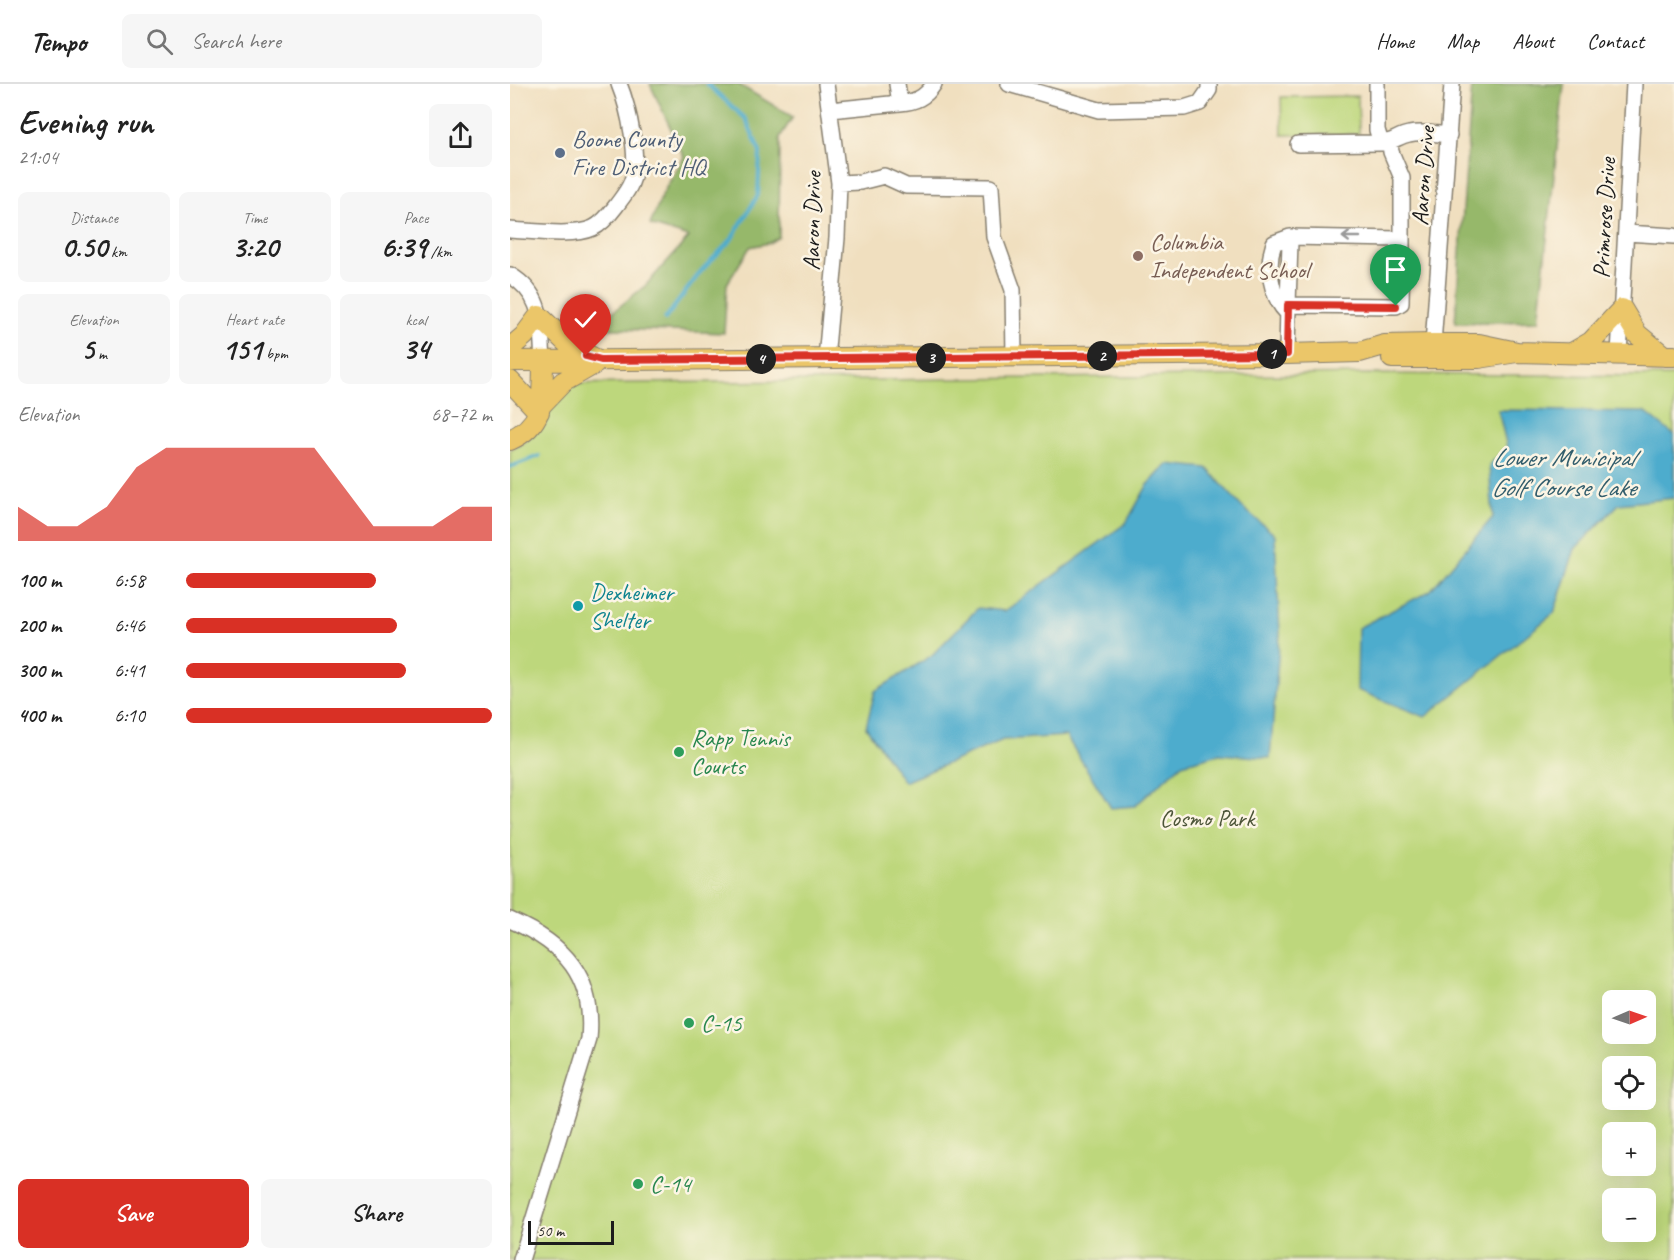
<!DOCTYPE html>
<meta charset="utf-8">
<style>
:root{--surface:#fff;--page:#f6f6f6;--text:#222;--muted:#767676;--line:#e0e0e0;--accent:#d93025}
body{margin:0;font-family:Caveat,sans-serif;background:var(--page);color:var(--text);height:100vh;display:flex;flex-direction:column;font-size:22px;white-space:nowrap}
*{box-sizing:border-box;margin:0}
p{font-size:20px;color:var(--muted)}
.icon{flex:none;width:33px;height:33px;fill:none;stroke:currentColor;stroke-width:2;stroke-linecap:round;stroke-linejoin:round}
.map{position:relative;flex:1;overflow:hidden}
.details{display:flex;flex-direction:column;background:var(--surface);width:510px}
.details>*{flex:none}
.needle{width:39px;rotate:88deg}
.controls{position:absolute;left:1092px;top:906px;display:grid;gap:12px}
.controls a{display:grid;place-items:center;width:54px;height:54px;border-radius:9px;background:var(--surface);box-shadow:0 6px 24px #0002;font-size:30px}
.scale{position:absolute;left:18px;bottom:15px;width:86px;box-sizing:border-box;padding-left:6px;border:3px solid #1c1c1c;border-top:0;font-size:16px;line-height:21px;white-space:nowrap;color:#1c1c1c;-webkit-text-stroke:4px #fcf5e5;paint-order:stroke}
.pin{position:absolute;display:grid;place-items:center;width:51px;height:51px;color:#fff;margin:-62px -26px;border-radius:50% 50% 50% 0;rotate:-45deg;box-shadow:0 0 6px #0007}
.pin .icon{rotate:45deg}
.km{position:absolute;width:30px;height:30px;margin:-15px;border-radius:50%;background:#222;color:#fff;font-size:16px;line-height:30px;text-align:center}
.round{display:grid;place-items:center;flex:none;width:63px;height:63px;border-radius:9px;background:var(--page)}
.head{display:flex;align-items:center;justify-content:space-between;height:102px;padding:0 18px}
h1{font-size:33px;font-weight:800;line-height:45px}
.metrics{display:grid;grid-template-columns:repeat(3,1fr);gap:9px;height:102px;padding:6px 18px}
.metrics div{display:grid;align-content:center;border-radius:9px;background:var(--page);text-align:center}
.metrics b{font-size:30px;font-weight:800}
.metrics small{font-size:16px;font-weight:400}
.metrics p{font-size:16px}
.chart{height:168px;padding:12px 18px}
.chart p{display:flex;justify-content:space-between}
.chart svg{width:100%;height:108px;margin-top:6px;fill:var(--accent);opacity:.7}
.action{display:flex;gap:12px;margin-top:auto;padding:12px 18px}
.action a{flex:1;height:69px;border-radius:9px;background:var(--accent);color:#fff;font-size:24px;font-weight:800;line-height:69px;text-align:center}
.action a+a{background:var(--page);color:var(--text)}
ul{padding:0 18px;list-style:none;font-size:20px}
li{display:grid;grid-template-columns:96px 72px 1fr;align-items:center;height:45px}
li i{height:15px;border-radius:8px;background:var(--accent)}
header{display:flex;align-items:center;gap:36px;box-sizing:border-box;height:84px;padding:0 30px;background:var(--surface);border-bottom:2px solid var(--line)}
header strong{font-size:28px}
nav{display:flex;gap:33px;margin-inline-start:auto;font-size:21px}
.search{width:420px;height:54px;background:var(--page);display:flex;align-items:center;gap:15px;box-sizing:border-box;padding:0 21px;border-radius:9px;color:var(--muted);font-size:22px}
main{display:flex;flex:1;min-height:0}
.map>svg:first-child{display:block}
.green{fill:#bdd77b;stroke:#6c7a4c;stroke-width:1.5;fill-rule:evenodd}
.forest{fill:#96b86b;stroke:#596a44;stroke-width:1.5}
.water{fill:#4eaccd;stroke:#356474;stroke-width:1.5}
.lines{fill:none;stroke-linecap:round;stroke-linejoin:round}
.stream{stroke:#4eaccd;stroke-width:4}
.minor-casing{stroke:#867e6e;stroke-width:18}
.major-casing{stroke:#867e6e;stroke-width:22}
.minor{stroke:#fff;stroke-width:15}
.major{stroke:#ebc669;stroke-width:20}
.oneway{stroke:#999}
.route-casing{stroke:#fff;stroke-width:12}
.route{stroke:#d93025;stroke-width:8}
.service-dot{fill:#5c6f8a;stroke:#fcf5e5;stroke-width:2}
.education-dot{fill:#8d6e63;stroke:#fcf5e5;stroke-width:2}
.culture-dot{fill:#0f9aa8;stroke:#fcf5e5;stroke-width:2}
.leisure-dot{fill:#2e9e5b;stroke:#fcf5e5;stroke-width:2}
.labels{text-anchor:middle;stroke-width:5;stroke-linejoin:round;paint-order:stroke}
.service-label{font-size:24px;fill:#4e5e75;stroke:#fcf5e5;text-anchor:start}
.street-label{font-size:24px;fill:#1c1c1c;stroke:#fcf5e5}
.education-label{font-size:24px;fill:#785e54;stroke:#fcf5e5;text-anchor:start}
.culture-label{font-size:24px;fill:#0d838f;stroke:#fcf5e5;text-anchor:start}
.leisure-label{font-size:24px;fill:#27864d;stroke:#fcf5e5;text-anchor:start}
.park-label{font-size:24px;fill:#4c5438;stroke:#fcf5e5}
.water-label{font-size:26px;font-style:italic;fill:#325d6c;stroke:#fcf5e5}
</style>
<header>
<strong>Tempo</strong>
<div class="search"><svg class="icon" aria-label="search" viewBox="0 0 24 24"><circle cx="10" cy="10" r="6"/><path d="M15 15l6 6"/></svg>Search here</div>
<nav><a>Home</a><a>Map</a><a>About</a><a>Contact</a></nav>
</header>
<main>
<section class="details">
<div class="head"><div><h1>Evening run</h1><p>21:04</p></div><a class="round"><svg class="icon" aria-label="share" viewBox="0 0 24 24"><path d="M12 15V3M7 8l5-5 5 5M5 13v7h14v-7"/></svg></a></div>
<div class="metrics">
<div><p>Distance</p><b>0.50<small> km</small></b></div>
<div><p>Time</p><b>3:20</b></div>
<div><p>Pace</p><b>6:39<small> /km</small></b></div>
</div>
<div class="metrics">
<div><p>Elevation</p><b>5<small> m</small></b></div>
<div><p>Heart rate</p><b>151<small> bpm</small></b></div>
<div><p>kcal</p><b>34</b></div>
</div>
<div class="chart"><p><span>Elevation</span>68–72 m</p>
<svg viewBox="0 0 160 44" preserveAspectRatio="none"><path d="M0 44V30L10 38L20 38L30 30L40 14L50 6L60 6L70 6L80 6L90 6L100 6L110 22L120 38L130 38L140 38L150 30L160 30V44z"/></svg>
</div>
<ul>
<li><b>100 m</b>6:58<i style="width:62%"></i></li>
<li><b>200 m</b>6:46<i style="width:69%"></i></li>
<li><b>300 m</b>6:41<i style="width:72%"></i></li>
<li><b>400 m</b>6:10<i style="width:100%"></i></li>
</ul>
<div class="action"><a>Save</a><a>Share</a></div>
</section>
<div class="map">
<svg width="1164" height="1176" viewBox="0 0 1164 1176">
<rect width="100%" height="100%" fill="#fcf5e5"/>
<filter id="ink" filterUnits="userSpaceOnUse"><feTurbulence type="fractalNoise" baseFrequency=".0167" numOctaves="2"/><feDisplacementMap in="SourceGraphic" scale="12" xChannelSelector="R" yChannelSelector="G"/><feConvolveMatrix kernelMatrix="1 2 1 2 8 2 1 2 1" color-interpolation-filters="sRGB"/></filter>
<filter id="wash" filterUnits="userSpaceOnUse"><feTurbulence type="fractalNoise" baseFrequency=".008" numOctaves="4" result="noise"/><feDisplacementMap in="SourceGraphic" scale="24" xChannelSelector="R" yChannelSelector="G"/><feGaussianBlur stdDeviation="1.35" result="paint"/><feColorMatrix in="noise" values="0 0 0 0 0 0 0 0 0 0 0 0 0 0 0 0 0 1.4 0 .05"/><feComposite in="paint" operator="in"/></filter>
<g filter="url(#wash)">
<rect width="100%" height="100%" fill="#f0dfbf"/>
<path class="green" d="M848,12L849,50L772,51L771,13Z
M860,290L1164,292V1176H0V366C30,353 41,331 46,300ZM1102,916H1136V950H1102ZM1102,982H1136V1016H1102ZM1102,1048H1136V1082H1102ZM1102,1114H1136V1148H1102Z"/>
<path class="forest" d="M140,0H228L283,33L270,53L269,153L259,159L240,163L217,200L214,249L83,244L136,201L179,153L140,141L153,109L174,73Z
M962,0H1054L1028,237L945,239Z"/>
<path class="water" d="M988,326L1135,328L1164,351V414L1109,420L1065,465L1044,529L915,633L847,606L848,544L920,507L983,433L979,381L997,363Z
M657,380L697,384L731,422L765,451L770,550L760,674L709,670L672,680L625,722L601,724L556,652L493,656L394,698L356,643L365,607L421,572L468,524L495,527L616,439L637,402Z"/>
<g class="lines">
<path class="stream" d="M155,235L192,186L221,156L248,111L250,68L236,35L197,0
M0,383L29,372"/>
</g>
</g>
<g filter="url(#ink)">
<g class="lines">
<g class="minor-casing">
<path id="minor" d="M499,0L589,26L674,24L690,19L699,6V0
M867,0V46L871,59C882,59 888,52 899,50C911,47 926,50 939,51
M390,19C405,18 415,14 424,0
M320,26L390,19L387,0
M880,59L881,68L892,94V160
M788,60L871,59
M329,99L350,98L374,92L396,102L481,103L484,153L503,206L504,273
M0,146C21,147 64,153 83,144C92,140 100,130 106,122C111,115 118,107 121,99C131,77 118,22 109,0
M1116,149L1164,152
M0,191C35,212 30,240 33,277
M778,230C760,212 756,183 764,159L780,153
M923,260L942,0
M777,270L778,221L780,158V153L889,155L892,160L891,219L886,222L778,221
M1109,270L1124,0
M316,275L327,154L329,99L316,0
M0,836C55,860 85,893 79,955L11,1176"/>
</g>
<g class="major-casing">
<path id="major" d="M0,264L14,252L29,232L60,262L86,275
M1062,269L1081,258L1112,225L1127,250L1154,272
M882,274H969L1007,268L1164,272
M0,277L777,270L850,268L874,261L923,260H969L1007,268
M0,297L29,328
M30,322L53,298L86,279
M0,356C37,339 32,312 33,277"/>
</g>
<use href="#minor" class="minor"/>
<use href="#major" class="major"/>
</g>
<defs><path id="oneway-shaft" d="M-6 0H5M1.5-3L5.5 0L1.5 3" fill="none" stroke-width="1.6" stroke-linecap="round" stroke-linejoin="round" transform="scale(1.5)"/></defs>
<use class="oneway" href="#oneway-shaft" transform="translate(841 153) rotate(-180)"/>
</g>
<g class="lines" filter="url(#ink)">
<g class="route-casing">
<path id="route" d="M76,272L91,276L777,270L778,221L886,222"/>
</g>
<use href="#route" class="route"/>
</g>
<circle class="service-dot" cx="50" cy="69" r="6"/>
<circle class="education-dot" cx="628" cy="172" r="6"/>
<circle class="culture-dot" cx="68" cy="522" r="6"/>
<g class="leisure-dot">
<circle cx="169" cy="668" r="6"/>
<circle cx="179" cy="939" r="6"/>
<circle cx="128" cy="1100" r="6"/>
</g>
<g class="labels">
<g class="service-label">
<text x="62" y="63">Boone County<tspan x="62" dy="28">Fire District HQ</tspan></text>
</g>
<g class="street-label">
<text transform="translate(913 92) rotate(-86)" y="8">Aaron Drive</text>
<text transform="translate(1094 134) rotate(-87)" y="8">Primrose Drive</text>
<text transform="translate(302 137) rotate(-89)" y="8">Aaron Drive</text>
</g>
<g class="education-label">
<text x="640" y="166">Columbia<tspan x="640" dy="28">Independent School</tspan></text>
</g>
<g class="culture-label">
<text x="80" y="516">Dexheimer<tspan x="80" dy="28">Shelter</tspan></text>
</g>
<g class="leisure-label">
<text x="181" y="662">Rapp Tennis<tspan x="181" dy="28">Courts</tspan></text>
<text x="191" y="947">C-15</text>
<text x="140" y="1108">C-14</text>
</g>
<g class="park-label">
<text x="697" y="742">Cosmo Park</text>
</g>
<g class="water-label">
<text x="1053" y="382">Lower Municipal<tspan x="1053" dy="30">Golf Course Lake</tspan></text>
</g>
</g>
</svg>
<div class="controls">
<a><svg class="needle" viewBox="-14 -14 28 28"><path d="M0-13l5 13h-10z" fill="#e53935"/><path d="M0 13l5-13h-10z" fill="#767676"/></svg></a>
<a><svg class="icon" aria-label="locate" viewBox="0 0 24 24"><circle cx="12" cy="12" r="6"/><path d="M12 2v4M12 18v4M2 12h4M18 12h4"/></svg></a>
<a>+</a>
<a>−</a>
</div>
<div class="scale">50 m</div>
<div class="pin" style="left:886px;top:222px;background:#1e9e55"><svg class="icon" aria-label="arrive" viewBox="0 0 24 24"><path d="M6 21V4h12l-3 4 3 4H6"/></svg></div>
<div class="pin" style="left:76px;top:272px;background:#d93025"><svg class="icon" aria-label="check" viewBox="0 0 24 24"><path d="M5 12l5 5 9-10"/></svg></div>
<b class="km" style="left:762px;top:270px">1</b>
<b class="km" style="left:592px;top:272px">2</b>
<b class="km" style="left:421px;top:274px">3</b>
<b class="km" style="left:251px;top:275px">4</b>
</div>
</main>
